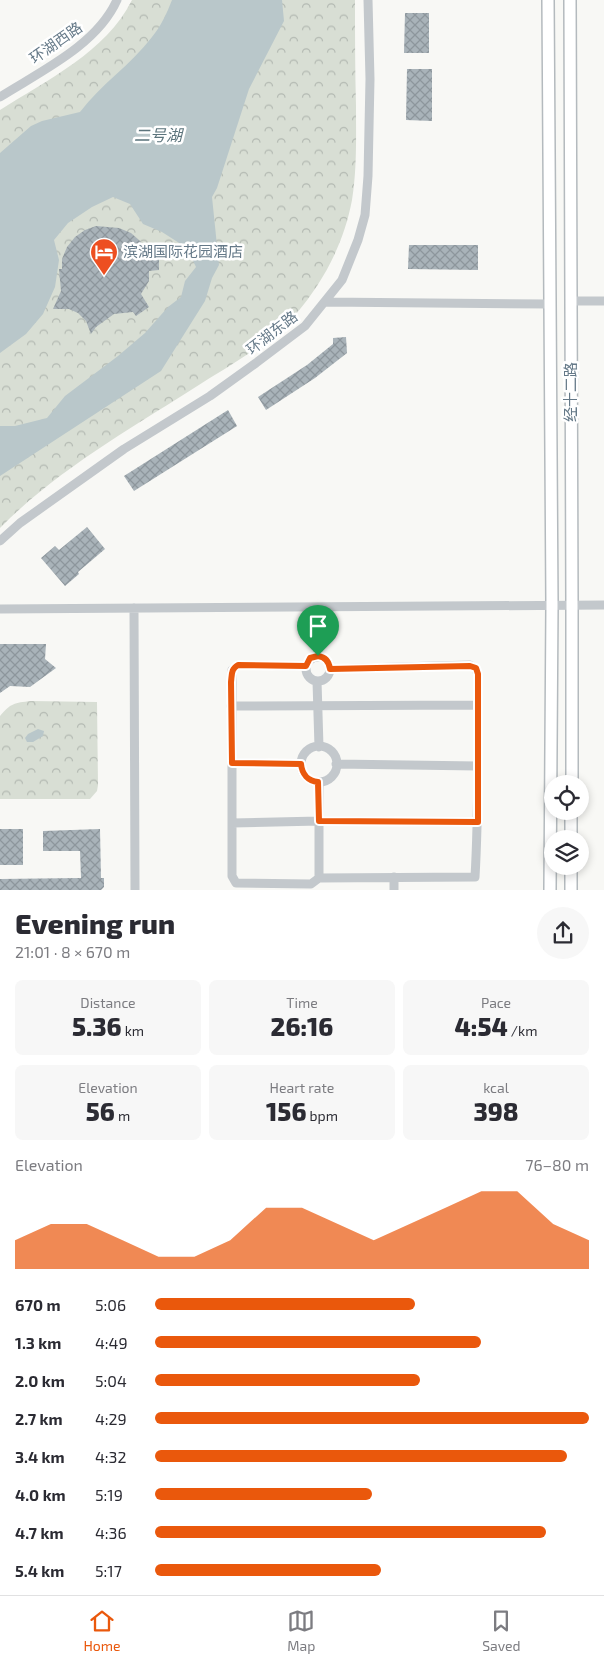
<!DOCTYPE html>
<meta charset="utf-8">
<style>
:root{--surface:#fff;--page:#f7f7f7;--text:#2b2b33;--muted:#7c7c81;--line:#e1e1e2;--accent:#ea580c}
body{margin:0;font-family:"Exo 2","Noto Sans SC",sans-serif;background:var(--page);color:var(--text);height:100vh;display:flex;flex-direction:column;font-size:19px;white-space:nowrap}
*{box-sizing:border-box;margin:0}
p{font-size:16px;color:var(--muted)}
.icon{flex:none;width:28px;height:28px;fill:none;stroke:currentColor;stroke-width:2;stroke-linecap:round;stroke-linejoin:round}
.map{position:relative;height:890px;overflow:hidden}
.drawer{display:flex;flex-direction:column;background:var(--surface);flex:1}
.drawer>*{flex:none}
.tools{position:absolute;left:544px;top:775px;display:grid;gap:10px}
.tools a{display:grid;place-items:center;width:45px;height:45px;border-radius:50%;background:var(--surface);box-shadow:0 2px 8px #0003;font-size:25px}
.pin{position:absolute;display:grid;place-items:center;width:42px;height:42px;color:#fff;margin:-51px -21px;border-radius:50% 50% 50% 0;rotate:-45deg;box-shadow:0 0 5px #0007}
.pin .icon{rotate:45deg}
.round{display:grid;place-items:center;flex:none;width:52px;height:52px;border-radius:26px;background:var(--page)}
.headline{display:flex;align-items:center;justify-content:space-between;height:85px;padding:0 15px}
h1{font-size:28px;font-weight:800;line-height:38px}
.metrics{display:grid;grid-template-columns:repeat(3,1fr);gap:8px;height:85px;padding:5px 15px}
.metrics div{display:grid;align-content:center;border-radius:8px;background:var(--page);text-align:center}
.metrics b{font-size:25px;font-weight:800}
.metrics small{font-size:14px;font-weight:400}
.metrics p{font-size:14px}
.chart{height:140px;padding:10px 15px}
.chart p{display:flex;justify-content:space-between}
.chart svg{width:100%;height:90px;margin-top:5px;fill:var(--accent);opacity:.7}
ul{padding:0 15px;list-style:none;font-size:16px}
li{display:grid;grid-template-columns:80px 60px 1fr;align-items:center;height:38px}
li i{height:12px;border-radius:6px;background:var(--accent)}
.dock{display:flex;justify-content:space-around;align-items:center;height:70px;border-top:1px solid var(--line);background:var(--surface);font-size:14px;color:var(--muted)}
.dock a{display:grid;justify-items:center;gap:2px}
.dock .current{color:var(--accent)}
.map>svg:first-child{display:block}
.forest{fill:url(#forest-crowns)}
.water{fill:#b9c7ca}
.building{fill:url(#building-cross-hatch)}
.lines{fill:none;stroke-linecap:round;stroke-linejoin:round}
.major-casing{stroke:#b4babe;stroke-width:14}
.minor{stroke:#c3c8cc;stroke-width:9}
.major{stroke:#fff;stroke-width:11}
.route-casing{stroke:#fff;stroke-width:10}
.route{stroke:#ea580c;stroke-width:6}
.labels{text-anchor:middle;stroke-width:5;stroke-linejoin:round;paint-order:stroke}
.street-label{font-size:15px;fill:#657988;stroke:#fff}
.poi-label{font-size:15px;fill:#657988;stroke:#fff;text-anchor:start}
.water-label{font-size:16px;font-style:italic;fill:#5c747c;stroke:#fff}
</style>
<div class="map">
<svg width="604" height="890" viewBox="0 0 604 890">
<defs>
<pattern id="forest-crowns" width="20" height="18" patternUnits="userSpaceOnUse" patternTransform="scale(1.25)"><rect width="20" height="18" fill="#d8ded4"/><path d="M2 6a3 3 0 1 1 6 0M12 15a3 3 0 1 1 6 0" fill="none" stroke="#b3b9b2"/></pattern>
<pattern id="building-cross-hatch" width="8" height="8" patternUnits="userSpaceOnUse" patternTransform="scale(1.25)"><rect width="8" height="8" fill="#a9b3b9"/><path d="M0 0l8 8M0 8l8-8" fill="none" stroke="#8d969c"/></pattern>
</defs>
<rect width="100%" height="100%" fill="#f8f8f5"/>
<path class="forest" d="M132,0H355C355,35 355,71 356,106C356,137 357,169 352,200C344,243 324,281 296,314C273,341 232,364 202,383C132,428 58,469 0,528V110C47,80 106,52 132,0Z
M31,701L97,702L98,785L97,791L90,799H0V716C11,703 14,703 31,701Z"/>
<path class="water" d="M172,0H282L284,21L249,89L217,188L212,197L219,265L212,278L205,301L161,371L0,476V426H15L47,418L65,396L118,356L145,333L168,307L181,297L185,281L196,267L187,248L162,232L143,224L130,204L113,197L92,207L68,223L54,240L59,260L55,287L43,314L26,334L0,353V153L31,126L42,121L80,112C101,84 131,65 152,37C161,26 167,13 172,0Z
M38,729L44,731L43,736L33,742H27L25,738L28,734Z"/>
<path class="building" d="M405,13H429V53H404Z
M407,69H432V121L406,120Z
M96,226L119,228L131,233L140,241L150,256L159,254V270L149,271V281L141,294L149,307L136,316L133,312L114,314L96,327L91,334L86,321L78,313L69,309H53L61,291L59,269H62V259L67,247L75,237L85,230Z
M409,245H478V270L408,269Z
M346,337L347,353L315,378L266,410L258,397L307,365L333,344V338Z
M228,410L237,426L134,491L124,476Z
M87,527L105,549L78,572L79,574L65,586L41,558L55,546L59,550Z
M0,644H46L45,659L56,668L30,687L10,686L0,693Z
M0,829H23V865H0Z
M100,829L101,878H104V887L101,890H0V879L81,878L80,851H43V831Z"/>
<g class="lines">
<g class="major-casing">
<path id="major" d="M548,0L552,605L550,890
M570,0L572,605V784
M571,839V811
M571,890V866"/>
</g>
<path class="minor" d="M0,97C41,71 97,45 117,0
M571,301H604
M325,302L549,304
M0,541L20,523L124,449L210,396L256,363L305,326L342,280L358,240L365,215L368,176L370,79L368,0
M317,607L318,656
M134,608L135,890
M0,609L604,605
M306 669a12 12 0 1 1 24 0a12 12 0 1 1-24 0Z
M305,666L238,665L232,670V876L236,883L311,884L319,878
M317,681L319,747
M231,706L478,705
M301 764a18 18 0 1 1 36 0a18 18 0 1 1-36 0Z
M232,763L301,764
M336,764L478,766
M319,782V878L475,877C479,809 478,742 478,674L475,668L470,665L330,669
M232,823L319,821L478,822
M394,890V877"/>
<use href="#major" class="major"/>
</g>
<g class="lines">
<g class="route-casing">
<path id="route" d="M318,656C325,657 329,661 330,669L470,666L476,668L478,674V822L319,821L318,782C308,781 302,774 301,764L232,763L231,682C232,674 231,669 238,665L306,666L310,658Z"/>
</g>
<use href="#route" class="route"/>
</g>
<defs>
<g id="hotel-pin" transform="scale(1.4375)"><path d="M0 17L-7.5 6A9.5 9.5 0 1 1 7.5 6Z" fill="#ed4f21" stroke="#fff"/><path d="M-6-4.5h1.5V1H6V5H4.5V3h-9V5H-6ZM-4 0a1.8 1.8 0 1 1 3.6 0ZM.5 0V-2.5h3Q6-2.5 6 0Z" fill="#fff"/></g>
</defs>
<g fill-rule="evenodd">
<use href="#hotel-pin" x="104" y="252"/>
</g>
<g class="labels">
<g class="street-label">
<text transform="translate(56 43) rotate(-35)" y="5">环湖西路</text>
<text transform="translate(272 333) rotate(-38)" y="5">环湖东路</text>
<text transform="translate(571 392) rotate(-90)" y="5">经十二路</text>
</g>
<g class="poi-label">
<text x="123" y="257">滨湖国际花园酒店</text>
</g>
<g class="water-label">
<text x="158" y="141">二号湖</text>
</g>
</g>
</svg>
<div class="tools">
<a><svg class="icon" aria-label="locate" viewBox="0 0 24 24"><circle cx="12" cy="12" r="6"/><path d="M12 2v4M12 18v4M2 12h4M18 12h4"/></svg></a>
<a><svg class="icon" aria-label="layers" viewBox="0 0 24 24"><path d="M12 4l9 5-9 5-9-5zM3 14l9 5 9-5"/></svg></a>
</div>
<div class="pin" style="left:318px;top:656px;background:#1e9e55"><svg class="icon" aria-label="arrive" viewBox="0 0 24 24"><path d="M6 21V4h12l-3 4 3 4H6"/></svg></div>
</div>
<section class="drawer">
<div class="headline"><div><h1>Evening run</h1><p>21:01 · 8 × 670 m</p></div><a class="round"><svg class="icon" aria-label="share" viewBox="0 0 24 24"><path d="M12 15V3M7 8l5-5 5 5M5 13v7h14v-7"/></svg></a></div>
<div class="metrics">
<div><p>Distance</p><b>5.36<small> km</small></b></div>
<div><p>Time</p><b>26:16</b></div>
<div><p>Pace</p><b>4:54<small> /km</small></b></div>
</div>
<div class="metrics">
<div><p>Elevation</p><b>56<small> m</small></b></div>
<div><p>Heart rate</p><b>156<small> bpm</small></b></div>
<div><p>kcal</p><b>398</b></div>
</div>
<div class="chart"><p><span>Elevation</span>76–80 m</p>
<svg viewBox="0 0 160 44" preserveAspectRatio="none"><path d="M0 44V30L10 22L20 22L30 30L40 38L50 38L60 30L70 14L80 14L90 22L100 30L110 22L120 14L130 6L140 6L150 22L160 30V44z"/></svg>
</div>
<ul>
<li><b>670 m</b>5:06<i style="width:60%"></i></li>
<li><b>1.3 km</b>4:49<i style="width:75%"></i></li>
<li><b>2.0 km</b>5:04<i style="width:61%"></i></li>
<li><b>2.7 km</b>4:29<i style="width:100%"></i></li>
<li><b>3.4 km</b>4:32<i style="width:95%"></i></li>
<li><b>4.0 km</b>5:19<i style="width:50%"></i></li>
<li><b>4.7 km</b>4:36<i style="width:90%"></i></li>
<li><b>5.4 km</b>5:17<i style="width:52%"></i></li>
</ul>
</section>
<nav class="dock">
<a class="current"><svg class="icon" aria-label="home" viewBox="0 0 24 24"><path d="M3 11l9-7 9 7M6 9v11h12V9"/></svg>Home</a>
<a><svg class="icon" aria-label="map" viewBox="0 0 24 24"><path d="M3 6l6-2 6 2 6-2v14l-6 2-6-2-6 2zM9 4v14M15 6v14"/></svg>Map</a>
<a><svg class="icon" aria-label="saved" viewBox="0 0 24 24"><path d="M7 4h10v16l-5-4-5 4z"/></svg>Saved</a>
</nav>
